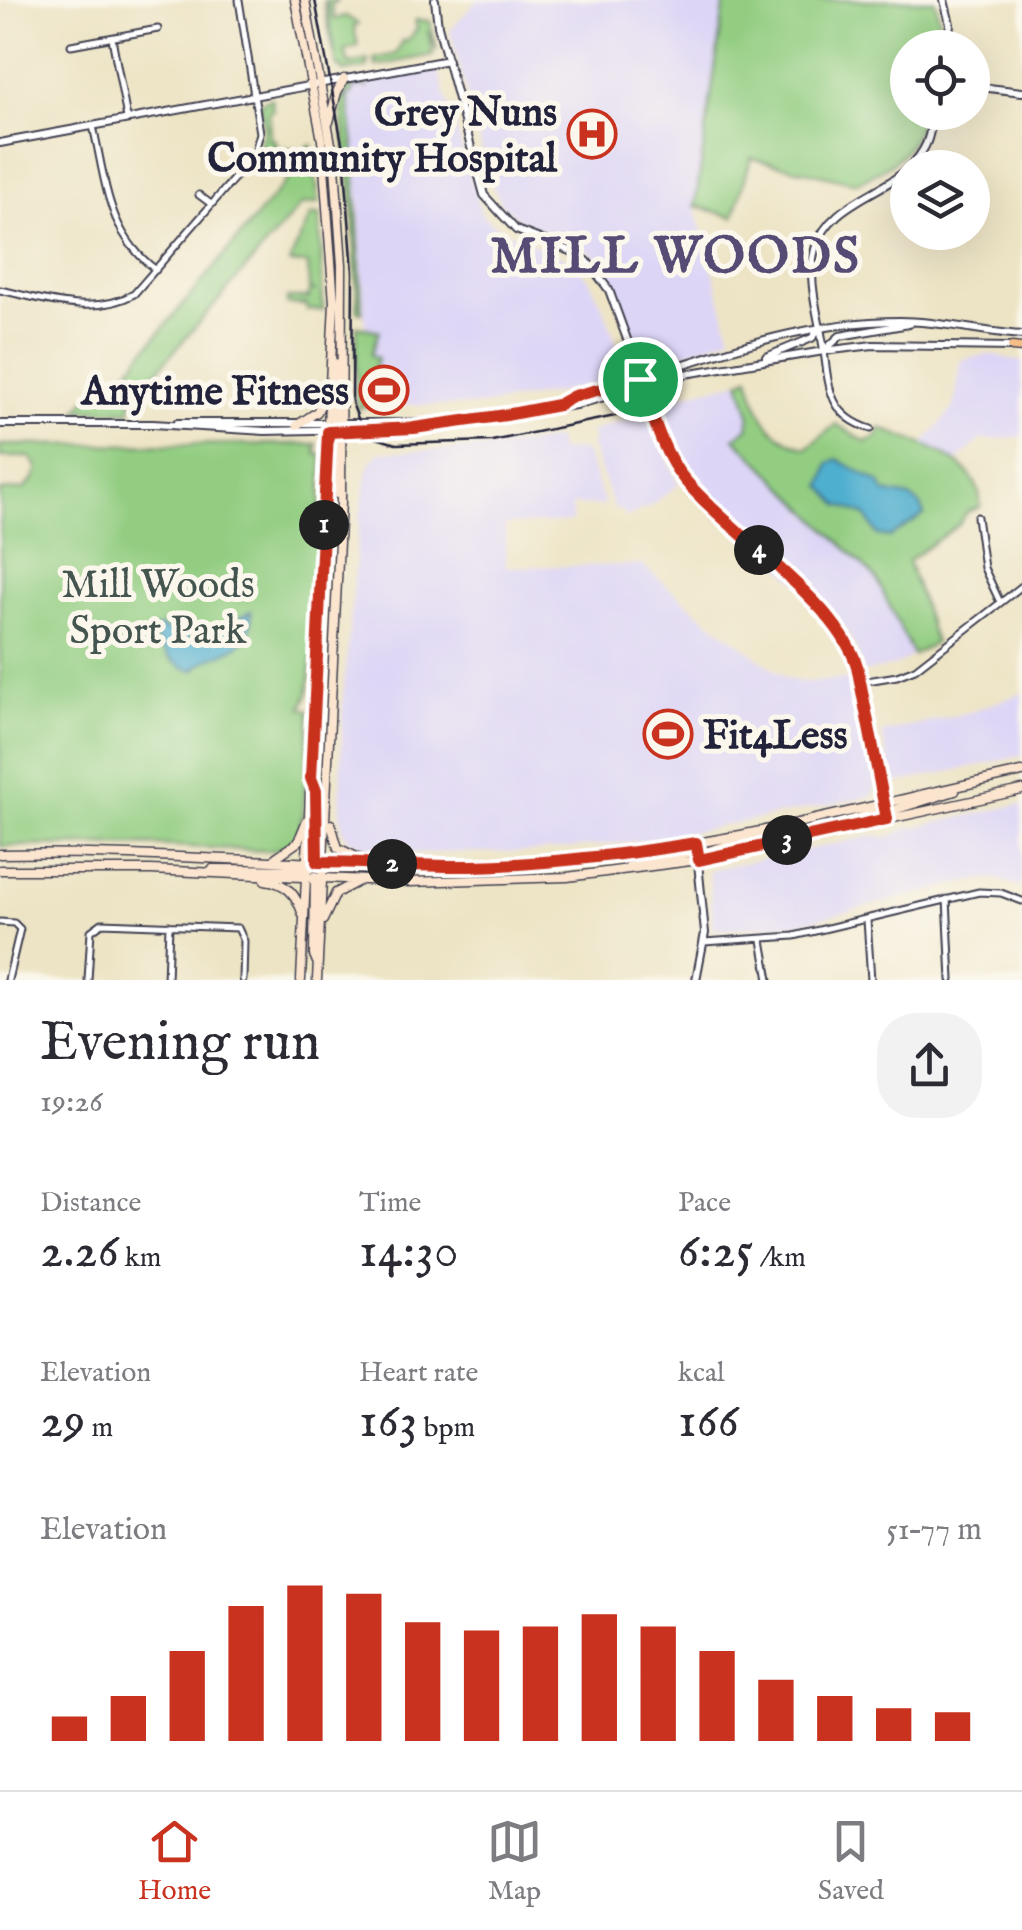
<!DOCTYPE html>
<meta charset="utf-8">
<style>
:root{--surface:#fff;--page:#f2f2f3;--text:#2b2b33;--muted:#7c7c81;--line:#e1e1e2;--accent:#c8321e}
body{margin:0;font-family:"IM FELL English",serif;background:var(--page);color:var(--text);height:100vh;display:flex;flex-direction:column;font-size:38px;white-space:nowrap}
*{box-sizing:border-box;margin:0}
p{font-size:32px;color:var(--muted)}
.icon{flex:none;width:55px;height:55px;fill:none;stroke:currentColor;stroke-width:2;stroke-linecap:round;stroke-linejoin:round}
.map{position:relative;height:980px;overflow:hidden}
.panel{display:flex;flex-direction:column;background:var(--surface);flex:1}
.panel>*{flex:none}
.fabs{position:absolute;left:890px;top:30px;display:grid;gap:20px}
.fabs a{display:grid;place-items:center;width:100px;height:100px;border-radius:50%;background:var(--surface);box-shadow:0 10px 40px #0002;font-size:50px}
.pin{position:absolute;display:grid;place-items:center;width:85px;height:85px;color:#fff;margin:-42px;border:5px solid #fff;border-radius:50%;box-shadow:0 2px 10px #0007}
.km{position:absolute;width:50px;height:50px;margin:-25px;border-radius:50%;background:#222;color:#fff;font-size:28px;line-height:50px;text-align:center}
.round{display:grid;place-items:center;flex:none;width:105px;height:105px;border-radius:40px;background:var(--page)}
.headline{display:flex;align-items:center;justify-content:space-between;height:170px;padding:0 40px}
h1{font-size:55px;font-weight:600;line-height:75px}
.figures{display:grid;grid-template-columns:repeat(3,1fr);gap:15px;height:170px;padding:10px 40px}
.figures div{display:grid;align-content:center}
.figures b{font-size:50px;font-weight:600}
.figures small{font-size:28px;font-weight:400}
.figures p{font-size:28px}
.chart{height:280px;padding:20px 40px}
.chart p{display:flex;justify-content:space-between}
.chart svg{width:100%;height:180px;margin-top:10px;stroke:var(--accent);stroke-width:6}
.menu{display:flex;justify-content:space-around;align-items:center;height:140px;border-top:2px solid var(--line);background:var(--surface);font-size:28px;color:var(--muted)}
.menu a{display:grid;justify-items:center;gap:5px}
.menu .active{color:var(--accent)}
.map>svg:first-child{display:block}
.built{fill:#ddd5f6}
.green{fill:#93cd82;stroke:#5a785e;stroke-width:2.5}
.water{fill:#50afcf;stroke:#396885;stroke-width:2.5}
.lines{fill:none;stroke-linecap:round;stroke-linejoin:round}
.minor-casing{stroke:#403f50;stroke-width:9}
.tertiary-casing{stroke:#403f50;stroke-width:10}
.secondary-casing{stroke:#403f50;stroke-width:11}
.primary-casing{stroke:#403f50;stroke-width:11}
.minor{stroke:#fff;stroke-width:5}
.tertiary{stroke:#fff;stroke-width:6}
.secondary{stroke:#fbe5cf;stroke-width:8}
.primary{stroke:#f6be87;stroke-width:8}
.tram{stroke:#22223b;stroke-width:2.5}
.route-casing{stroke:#fff;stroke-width:20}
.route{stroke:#c8321e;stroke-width:12}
.labels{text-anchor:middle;stroke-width:10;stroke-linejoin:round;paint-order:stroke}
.poi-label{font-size:40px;font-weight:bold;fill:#22223b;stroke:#fbf7ec;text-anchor:end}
.park-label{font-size:40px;fill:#445550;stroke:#fbf7ec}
.district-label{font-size:50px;font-weight:bold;letter-spacing:2.5px;fill:#564b74;stroke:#fbf7ec}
</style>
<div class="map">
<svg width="1022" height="980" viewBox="0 0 1022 980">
<rect width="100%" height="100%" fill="#fbf7ec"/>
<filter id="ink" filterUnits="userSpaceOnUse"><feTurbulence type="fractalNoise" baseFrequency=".01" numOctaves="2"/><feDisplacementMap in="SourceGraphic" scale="20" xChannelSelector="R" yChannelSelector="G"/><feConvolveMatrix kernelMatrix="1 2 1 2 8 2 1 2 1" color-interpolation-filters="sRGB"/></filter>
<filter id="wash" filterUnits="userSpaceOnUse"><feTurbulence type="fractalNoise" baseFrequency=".0048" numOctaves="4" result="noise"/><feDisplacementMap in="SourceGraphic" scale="40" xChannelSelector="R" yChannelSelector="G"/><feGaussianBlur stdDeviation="2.25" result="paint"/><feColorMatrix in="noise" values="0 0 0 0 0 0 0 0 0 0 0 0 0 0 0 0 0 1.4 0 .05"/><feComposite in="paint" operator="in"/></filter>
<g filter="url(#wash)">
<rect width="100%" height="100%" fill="#ede4c5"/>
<path class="built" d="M477,0H725L695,206L731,336L644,368L619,294L604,264L582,246L520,220L501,204L489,177L450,31Z
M437,67L482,215L500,229L572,261L589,279L604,309L628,374L562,392L479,406L374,404L368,393L357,170L348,94L352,88Z
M989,354L1022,362V437L980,440L956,463L922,446L954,407L961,360Z
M740,381L750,414L748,429L735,439L876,578L913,655L897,665L863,673L856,648L845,629L690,479L678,463L658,409L660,400Z
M639,415L650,420L679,484L650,506L625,517L624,511L614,509L590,443L594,441L590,432Z
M557,439L559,451L585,450L605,506L572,505V522L505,525L506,567L642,565L708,620L787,679L803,682L853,679L876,782L873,796L651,840L531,852L383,853L350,840L343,831L340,812L343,697L360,514L369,465L380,452L497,448Z
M1022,693V756L897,783L892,780L882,733L970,712Z
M1022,804V887L995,879L971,881L796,924L713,930L709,870L878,835L883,838L899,833L902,830Z"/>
<path class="green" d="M323,0L335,53L326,0H337L331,5L334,19L346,16L358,24L354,27L358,46L345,50L349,64L368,60L367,68L343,72L342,68L337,67Z
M725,0H935L942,31L940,47L908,48V112L923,113C910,157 895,163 856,183L751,158L734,217L695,206Z
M415,20L430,21L437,51L428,30L433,55L376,66L374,59L396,54L403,40L406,42L417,29Z
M364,83L368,89L365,85L352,88L353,93L348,95L357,170L355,165L362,312L358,311L353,207L340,95L346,99L344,88Z
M271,98L273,110L269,111L270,139L275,140L274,145L304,153L305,148L312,145L319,203L301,205L132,400L130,411L77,410L102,381L113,388L293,173L257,155L264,129L260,103Z
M311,215H320L323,310H307V305L287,304V298H309V291H314L309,288L308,264L289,263Z
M357,326L379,331L371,355L378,358L371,378L375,380L370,394L378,396L373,398L370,407L359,406V413L356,396Z
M749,377C760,415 766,436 807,448L836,424L866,442L877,437L880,428C915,442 984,460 980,507L967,512L958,525L908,561L935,643L913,655L876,578L735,438L748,428L750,414L740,381Z
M317,444L316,454L321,455L323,464L312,663L308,694L302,707L310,711C308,735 307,825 295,839C288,848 276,850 266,851L155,845L0,846V491L24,489L34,479L38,468L30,457H0V445Z"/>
<path class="water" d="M837,459L880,483L884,492L909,497L921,505L924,515L890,537L878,535L864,514L839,505L822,486L829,464Z
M251,611C256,657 211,649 194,670C174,669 163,650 153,634L155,628L160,627C181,635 205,646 224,631C234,623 239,616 251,611Z"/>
</g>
<g filter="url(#ink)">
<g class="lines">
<g class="minor-casing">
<path id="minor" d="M112,38L127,118
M71,45L158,29
M93,126C106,182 107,233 156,270
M199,195L211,204
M0,290C44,299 92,317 134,294L244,167L255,151L260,133L239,0
M824,351C829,390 830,416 871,429
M977,517L984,568L999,600
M861,682L897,676L915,669L1022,586
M947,899L951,980
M867,920L871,980
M0,922L14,923L20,929L8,980
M762,940L769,980
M704,942L794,936L979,892L1001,893L1022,901
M88,980L91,931L102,923L238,928L244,941L243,980
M167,980L169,925"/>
</g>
<g class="tertiary-casing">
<path id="tertiary" d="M435,0L438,26L484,195L516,230L571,251L587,261L609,290L666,446L680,474L831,620L848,642L857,665L887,817
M944,0L950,24L947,48
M972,86L1022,92
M0,143L448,60
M824,351C820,320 806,280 815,249C831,196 898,194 923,150C930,139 931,125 933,112
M824,351L840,336L909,324
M766,357L812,338L820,328
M560,404C588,388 623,385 654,374C735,347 814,321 900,321C941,321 981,332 1022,335
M177,423H424
M0,424H154
M153,424L265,431L414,428L576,405L685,374L824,351L873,345L1013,347
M696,843L705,933L696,980"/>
</g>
<g class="secondary-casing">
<path id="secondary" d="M295,0L322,140L334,302L301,980
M305,0L335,166L342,265L341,502L317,980
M329,122L337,92L344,79
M335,363L336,423L339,428
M329,424L335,426L337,432V494
M297,425L317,412L327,391
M313,782L316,791L317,862
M887,819L894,810L955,791
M331,824L338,848L365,861
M828,827L878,812L886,802
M0,854C177,850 354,873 531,863C697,854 860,807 1022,772
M276,857L298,842L307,820
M699,860L705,852L782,829
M629,866L691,852L696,843
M213,869L308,870L325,862
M323,869H419
M0,870H151L410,882L567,877L706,859L1022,790
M315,876L314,955L317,962
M265,880C287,883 296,894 303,915
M323,920L336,893L359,881"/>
</g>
<g class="primary-casing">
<path id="primary" d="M1012,347L1022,348"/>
</g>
<use href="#minor" class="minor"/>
<use href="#tertiary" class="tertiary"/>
<use href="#secondary" class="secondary"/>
<use href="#primary" class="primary"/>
<path class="tram" d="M315,0L344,154L353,272L352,403L361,426L373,437L396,444L492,441L625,414"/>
</g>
</g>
<g class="lines" filter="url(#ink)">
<g class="route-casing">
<path id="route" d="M640,379C651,410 662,453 684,479C729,533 837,601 857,666L887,819L699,860L696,843C622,855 548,864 472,866C421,867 369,862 317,862L316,791L311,778L328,432L414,428L506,415L558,405L574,396Z"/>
</g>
<use href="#route" class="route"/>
</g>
<defs>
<g id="hospital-ring" transform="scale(2.5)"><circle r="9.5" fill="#fbf7ec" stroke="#c8321e" stroke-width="1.5"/><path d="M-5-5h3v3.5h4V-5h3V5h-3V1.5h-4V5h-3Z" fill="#c8321e"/></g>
<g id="stadium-ring" transform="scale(2.5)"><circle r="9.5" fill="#fbf7ec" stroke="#c8321e" stroke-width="1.5"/><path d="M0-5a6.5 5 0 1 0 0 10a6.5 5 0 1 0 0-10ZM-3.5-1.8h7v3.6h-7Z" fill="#c8321e"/></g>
</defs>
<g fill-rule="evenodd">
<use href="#hospital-ring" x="592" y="134"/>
<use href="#stadium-ring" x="384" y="390"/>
<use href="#stadium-ring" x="668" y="734"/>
</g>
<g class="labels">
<g class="poi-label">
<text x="557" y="125">Grey Nuns<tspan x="557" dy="46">Community Hospital</tspan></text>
<text x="349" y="404">Anytime Fitness</text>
<text x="703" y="748" text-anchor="start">Fit4Less</text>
</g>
<g class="park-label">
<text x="158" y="597">Mill Woods<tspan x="158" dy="46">Sport Park</tspan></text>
</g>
<g class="district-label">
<text x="676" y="272">MILL WOODS</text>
</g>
</g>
</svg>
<div class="fabs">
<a><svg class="icon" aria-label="locate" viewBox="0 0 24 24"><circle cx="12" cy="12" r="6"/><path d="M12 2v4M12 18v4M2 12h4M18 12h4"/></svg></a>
<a><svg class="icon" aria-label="layers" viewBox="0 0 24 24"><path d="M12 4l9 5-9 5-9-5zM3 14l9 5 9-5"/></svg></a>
</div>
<div class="pin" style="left:640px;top:379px;background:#1e9e55"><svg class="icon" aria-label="arrive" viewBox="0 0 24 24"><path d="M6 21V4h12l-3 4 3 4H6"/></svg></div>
<b class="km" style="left:324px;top:525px">1</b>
<b class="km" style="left:392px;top:864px">2</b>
<b class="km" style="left:787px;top:840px">3</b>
<b class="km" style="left:759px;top:550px">4</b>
</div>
<section class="panel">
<div class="headline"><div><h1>Evening run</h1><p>19:26</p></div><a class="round"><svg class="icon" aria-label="share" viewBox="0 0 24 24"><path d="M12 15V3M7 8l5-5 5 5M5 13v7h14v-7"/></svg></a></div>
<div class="figures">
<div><p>Distance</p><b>2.26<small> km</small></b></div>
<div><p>Time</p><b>14:30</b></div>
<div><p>Pace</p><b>6:25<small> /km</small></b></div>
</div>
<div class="figures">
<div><p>Elevation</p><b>29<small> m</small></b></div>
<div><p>Heart rate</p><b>163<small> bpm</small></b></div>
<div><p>kcal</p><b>166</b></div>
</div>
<div class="chart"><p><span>Elevation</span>51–77 m</p>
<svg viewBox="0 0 160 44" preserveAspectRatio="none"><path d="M5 44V38M15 44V33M25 44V22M35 44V11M45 44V6M55 44V8M65 44V15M75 44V17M85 44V16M95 44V13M105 44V16M115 44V22M125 44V29M135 44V33M145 44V36M155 44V37"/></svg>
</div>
</section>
<nav class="menu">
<a class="active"><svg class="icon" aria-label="home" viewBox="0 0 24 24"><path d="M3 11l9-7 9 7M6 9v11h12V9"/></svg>Home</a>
<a><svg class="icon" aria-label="map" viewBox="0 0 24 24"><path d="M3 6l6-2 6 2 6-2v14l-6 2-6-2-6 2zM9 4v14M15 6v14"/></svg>Map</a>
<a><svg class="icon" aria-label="saved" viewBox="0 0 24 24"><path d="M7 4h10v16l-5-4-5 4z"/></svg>Saved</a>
</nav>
